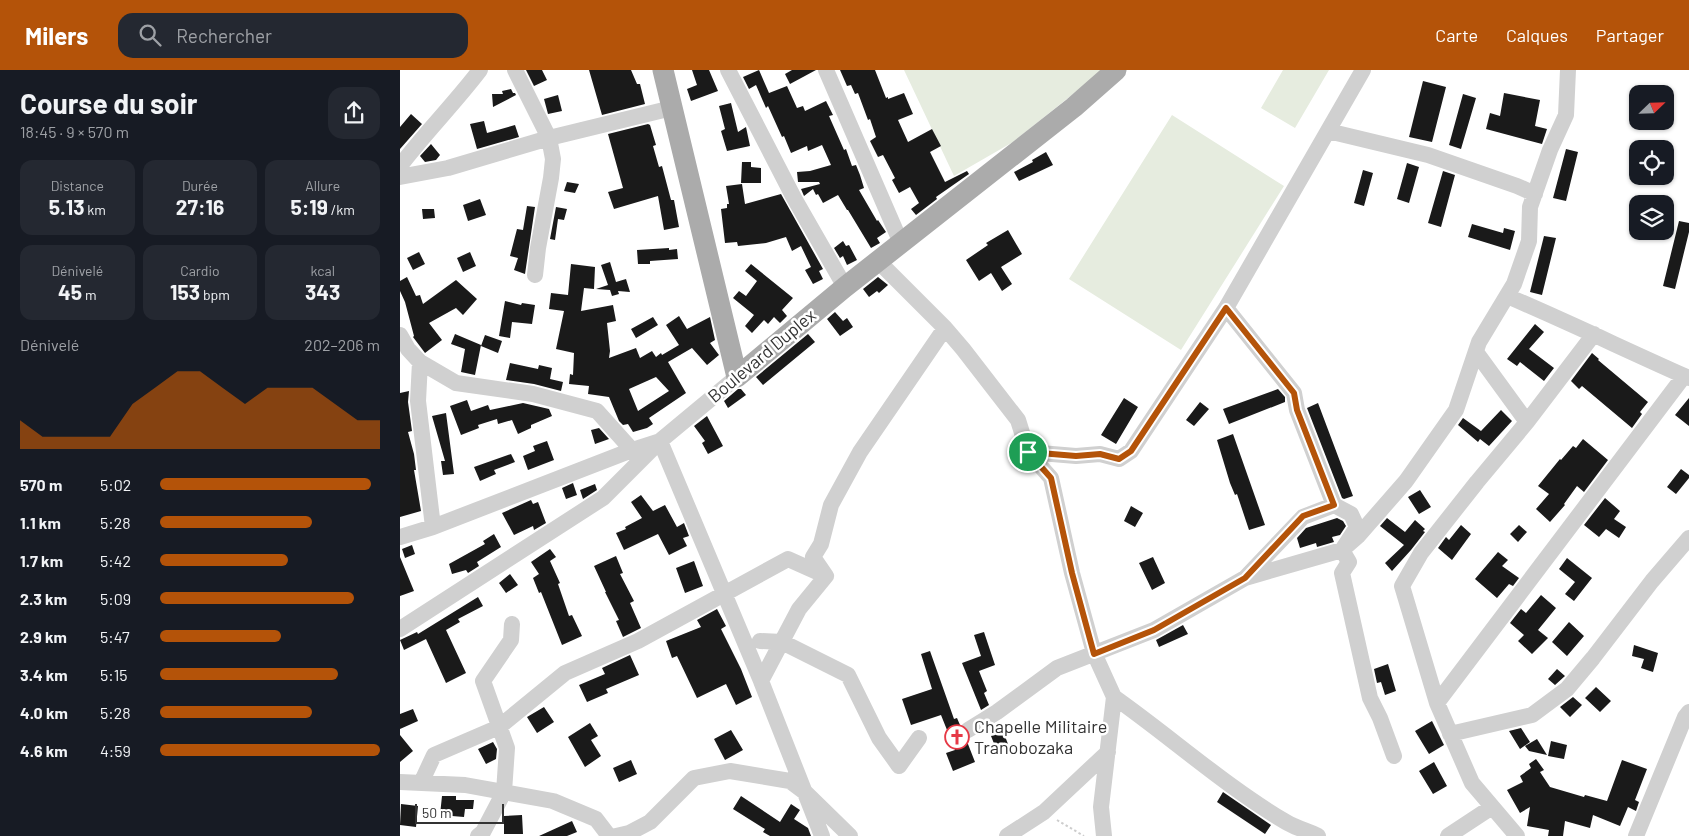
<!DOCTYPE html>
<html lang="fr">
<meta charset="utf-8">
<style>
:root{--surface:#171b24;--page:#242831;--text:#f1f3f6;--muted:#9ea1a6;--accent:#b45309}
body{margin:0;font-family:Barlow,sans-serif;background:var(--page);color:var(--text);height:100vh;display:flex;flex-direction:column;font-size:19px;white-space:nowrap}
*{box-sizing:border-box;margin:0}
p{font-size:16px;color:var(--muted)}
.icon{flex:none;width:28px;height:28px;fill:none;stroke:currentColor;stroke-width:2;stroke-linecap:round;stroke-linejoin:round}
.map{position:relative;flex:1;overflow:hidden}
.side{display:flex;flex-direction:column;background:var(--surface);width:400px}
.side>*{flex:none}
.needle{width:32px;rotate:67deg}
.controls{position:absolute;left:1229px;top:15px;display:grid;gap:10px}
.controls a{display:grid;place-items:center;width:45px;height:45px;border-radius:10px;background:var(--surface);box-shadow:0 1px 4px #0004;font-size:25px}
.scale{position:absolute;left:15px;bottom:12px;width:89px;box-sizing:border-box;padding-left:5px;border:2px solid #333;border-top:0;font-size:14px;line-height:18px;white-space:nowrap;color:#333;-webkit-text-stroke:4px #fff;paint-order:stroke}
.pin{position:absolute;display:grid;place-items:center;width:42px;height:42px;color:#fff;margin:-21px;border:2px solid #fff;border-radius:50%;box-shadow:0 1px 5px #0007}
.round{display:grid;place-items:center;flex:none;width:52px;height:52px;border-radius:15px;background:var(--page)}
.head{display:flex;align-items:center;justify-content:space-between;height:85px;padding:0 20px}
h1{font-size:28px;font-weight:700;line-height:38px}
.metrics{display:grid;grid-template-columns:repeat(3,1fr);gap:8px;height:85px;padding:5px 20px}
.metrics div{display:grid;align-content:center;border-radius:12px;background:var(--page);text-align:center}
.metrics b{font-size:21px;font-weight:700}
.metrics small{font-size:14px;font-weight:400}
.metrics p{font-size:14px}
.chart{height:140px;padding:10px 20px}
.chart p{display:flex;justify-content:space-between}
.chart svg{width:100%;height:90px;margin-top:5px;fill:var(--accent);opacity:.7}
ul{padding:0 20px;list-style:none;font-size:16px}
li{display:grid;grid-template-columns:80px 60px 1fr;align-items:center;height:38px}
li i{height:12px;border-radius:6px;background:var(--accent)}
header{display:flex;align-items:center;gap:30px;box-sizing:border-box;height:70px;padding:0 25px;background:var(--accent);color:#fff}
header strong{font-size:24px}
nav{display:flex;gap:28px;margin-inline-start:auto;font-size:18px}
.search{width:350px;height:45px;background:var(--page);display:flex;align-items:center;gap:12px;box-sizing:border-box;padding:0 18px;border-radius:15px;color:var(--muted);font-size:19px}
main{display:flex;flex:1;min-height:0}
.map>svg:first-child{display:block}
.green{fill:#e6ecdf}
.building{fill:#1a1a1a;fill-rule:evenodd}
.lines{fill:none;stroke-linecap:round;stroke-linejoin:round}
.path{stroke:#cdcdcd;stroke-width:2;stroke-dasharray:2.5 2.5;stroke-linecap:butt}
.minor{stroke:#d0d0d0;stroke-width:16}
.major{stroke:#ababab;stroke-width:21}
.route-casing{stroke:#fff;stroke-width:10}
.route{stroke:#b45309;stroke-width:6}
.labels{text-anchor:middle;stroke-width:5;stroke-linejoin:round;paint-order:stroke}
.street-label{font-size:18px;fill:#333;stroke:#fff}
.poi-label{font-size:18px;fill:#333;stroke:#fff;text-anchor:start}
</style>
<header>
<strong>Milers</strong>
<div class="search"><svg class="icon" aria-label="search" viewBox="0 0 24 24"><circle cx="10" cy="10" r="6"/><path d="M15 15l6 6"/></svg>Rechercher</div>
<nav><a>Carte</a><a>Calques</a><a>Partager</a></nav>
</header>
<main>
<section class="side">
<div class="head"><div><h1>Course du soir</h1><p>18:45 · 9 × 570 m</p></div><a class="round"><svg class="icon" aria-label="share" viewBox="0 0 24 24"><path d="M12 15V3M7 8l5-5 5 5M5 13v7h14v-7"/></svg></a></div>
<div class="metrics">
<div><p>Distance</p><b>5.13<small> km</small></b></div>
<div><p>Durée</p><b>27:16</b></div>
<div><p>Allure</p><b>5:19<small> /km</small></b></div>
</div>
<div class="metrics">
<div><p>Dénivelé</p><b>45<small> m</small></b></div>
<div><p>Cardio</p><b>153<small> bpm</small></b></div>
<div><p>kcal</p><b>343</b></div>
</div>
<div class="chart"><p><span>Dénivelé</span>202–206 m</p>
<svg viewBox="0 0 160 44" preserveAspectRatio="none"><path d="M0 44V30L10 38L20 38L30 38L40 38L50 22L60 14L70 6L80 6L90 14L100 22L110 14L120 14L130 14L140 22L150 30L160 30V44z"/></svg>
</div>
<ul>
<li><b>570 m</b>5:02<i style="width:96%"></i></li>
<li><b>1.1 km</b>5:28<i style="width:69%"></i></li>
<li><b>1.7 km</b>5:42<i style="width:58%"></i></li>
<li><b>2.3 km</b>5:09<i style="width:88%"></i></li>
<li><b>2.9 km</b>5:47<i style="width:55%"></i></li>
<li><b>3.4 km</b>5:15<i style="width:81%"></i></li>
<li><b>4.0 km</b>5:28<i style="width:69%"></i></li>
<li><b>4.6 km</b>4:59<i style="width:100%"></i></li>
</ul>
</section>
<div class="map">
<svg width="1289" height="766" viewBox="0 0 1289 766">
<rect width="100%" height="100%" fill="#fff"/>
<path class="green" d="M504,0H703L613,72L554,106Z
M883,0H929L895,58L861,38Z
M772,45L884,116L781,280L669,209Z"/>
<path class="building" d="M126,0H142L147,10L134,16Z
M189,0H231L237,14H240L245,34L202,45Z
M292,0H309L318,21L291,31L287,19L297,15Z
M359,0L369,23L387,16L397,38L403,36L405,41L426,31L433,45L429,46L444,80L446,79L452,96L456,95L460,105L464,118L459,120L477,151L478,150L486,162L477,168L480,173L471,178L448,140H447L438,125L423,133L418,124L416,125L413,119L404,126L401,119L420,114L419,112H398L397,102L410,101L431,95L422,75L408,81L407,76L391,83L384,66L382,67L368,36L366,38L356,15L349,19L343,7Z
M392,0H416L390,14L385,4Z
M440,0H475L486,28L488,27V29L504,23L513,44L498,50L508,72L532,59L541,76L530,82L545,112L567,101L569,104L536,127L537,129L516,145L511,139L519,133L510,117L499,123L492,110L495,108L483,85L478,87L470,71L476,67L470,49L468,50L458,23L455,24L451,15L447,16Z
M1023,11L1046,17L1032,72L1009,67Z
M111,19L113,23H115L116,25L93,37L92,24H103L102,21Z
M1104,23L1140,30L1135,56L1147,59L1142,74L1086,59L1090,43L1100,46Z
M1063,24L1076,28L1061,79L1049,75Z
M158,25L162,41L148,44L144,29Z
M331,33L338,62L346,57L350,76L327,81L321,61L325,59L319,36Z
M11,44L22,54L0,79V57Z
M84,51L87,63L115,55L119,67L77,79L70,54Z
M248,54L250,55L256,75L253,76L259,97L262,96L271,130H274L279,157L264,160L258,126L214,139L208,122L223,118L208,64Z
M31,74L40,85L36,90L25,92L20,86Z
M1166,79L1178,82L1166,131L1153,128Z
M646,82L653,95L619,111L614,102L633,92L632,90Z
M342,92H351V97L361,98V113H341Z
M1007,93L1019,97L1009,133L997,129Z
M963,100L973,103L964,136L954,133Z
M1043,101L1055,105L1041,157L1028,153Z
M167,112L179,114L175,123L164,121Z
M342,114L345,134L381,124L423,199L419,201L423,209L413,214L405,200L411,197L401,176L392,181L386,167L366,173L338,176L337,172L325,173L321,139L327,138V134H329L326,116Z
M80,129L86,145L68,151L63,135Z
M127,136L135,137L125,204L114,200L118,188L110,186L117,159L123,160Z
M156,137L167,139L164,150L158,149L155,170L150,169Z
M22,139H34L35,148L23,149Z
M1279,151L1289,153V162L1275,219L1263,216Z
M1072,154L1103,163L1104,158L1115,161L1110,180L1068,167Z
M608,160L622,184L601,197L612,214L602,221L591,203L579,211L566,190L588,175L586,173Z
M1144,166L1156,168L1142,225L1130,222Z
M443,171L446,176L449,175L457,190L447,195L443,186L440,188L434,178Z
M269,178V180L277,179L278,189L250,191V194H238L237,180Z
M19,182L25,194L13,200L7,188Z
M70,182L76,196L63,202L57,188Z
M210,192L216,212L226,209L230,222L218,221L219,224L212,226L210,220L196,219L208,215L201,195Z
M171,194L195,197L194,219L184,218L181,241L213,235L216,251L207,253L210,281L209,288L236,278L240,288L252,281L256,287L261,283L262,285L279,275L266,255L279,246L287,259L310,247L315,270L310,273L319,285L307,295L292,278L268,292L286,323L249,348L253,354L247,358L233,362L228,354L223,355L219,351L209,327L188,324L189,316L169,314L170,304L173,305L174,283L156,279L164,241L149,239L151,223L168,225ZM256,307L269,321L238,341L229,319Z
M351,194L393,228L382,240L387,246L380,253L374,247L368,254L364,250L352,263L345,256L354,245L333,228L339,221L346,226L357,211L345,201Z
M7,207L16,226L20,225L23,234L56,210L77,229L63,245L56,238L29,253L42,270L25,283L13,267L14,266L5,232L0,221V211Z
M478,207L488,215L479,223L477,221L469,227L463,219Z
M105,231L121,235L122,233L135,235L132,254L112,252L110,268L99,266Z
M435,242L443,251L447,248L453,257L440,266L427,249Z
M253,247L258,255L236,268L231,259Z
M1135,254L1144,262L1129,279L1154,298L1144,311L1120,292L1117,296L1107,289Z
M55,264L81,275L75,305L61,302L65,279L51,274Z
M408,264L415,272L363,315L356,307Z
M85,265L102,271L98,283L81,276Z
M1192,283L1199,289L1198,290L1248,332L1240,342L1242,344L1232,358L1182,316L1179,319L1171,311Z
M110,293L138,299L139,295L152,298L150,309L163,312L161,321L134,314L106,310Z
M338,319H341L346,325L328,338L324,331Z
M878,319L885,327V332L829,354L823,339Z
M9,321L8,332L12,361L8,362L14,384L16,400H14L21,441L0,447V323Z
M724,328L738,337L716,374L701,365Z
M1289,328V356L1275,345Z
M67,330L71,341L88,335L90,340L123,333L149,339L152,346L131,355V358L118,364L112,350L98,354L97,349L78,355L79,358L61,365L50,336Z
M800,332L809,339L794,356L786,350Z
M918,333L953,426L944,429L942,428L907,338Z
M1101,340L1112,351L1089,376L1080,369L1078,372L1058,355L1063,348L1081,361Z
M46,343L54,404L43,405L41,391H45L32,346Z
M307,346L323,376L308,384L302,373L305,371L294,356Z
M199,358L209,369L195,374L191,360Z
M833,364L865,455L849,460L837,424L835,425L830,413L817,370Z
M1183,369L1208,390L1184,422L1177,416L1164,434L1165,435L1150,452L1136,439L1149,424L1138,416L1160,389L1161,390L1173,376L1176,378Z
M147,371L154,390L128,400L123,386L135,381L133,376Z
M111,384L115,392L94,400L96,404L80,411L74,397Z
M1281,399L1289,405V408L1276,424L1267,417Z
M173,413L177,425L166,429L162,418Z
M195,414L197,420L183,429L180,420Z
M1020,420L1031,437L1019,444L1008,427Z
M241,425L253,441L265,435L277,457L284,453L289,466L283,468L287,476L269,485L258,464L224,480L216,463L226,459L225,457L242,448L231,432Z
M1205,428L1220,441L1214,449L1226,457L1219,468L1206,459L1199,467L1184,455Z
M131,430L133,434L138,432L146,453L134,460L133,456L114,465L102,443Z
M731,436L743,443L735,457L724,451Z
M937,448L943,451L946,456L940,465L932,467L934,472L917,477L916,473L900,478L897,468L906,458Z
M987,448L1005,462L1015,450L1025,459L1023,461L1025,462L1011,480L992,501L985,493L1004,475L980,456Z
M1061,455L1071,464L1052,490L1038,478L1046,467L1049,470Z
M1119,455L1127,462L1118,472L1110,464Z
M94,464L101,477L77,492L79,496L68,503L66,500L52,504L49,494L85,474L83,471Z
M12,475L15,484L5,488L2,479Z
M150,479L156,487L150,491L160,513L158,514L169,546L172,545L182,566L162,575L141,522L139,523L133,508L139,504L131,492Z
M1098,482L1108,490L1102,496L1119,508L1113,516L1109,514L1097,528L1075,509Z
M216,486L223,503L220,504L234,531L230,533L241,558L223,567L216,551L219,550L205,522H206L194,496Z
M0,487L14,521L0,526Z
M753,487L765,513L752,520L739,493Z
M1167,488L1192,508L1174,531L1165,524L1175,512L1159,499Z
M294,491L303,516L285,523L276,498Z
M110,504L118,515L106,523L99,513Z
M1141,525L1156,538L1138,560L1148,568L1132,584L1118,571L1124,565L1110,553L1121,539L1126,543Z
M78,527L83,536L58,549L60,552L46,560L66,603L46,613L26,569L4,580L0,570L17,562L18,564Z
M317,539L326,556L321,559L341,599L352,627L336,635L326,614L297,628L277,586L272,588L266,571L301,557L297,550Z
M1169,552L1184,566L1167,586L1152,572Z
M783,555L788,564L759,577L756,570Z
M584,562L595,595L579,601L587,621L584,623L589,635L581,640L562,593L581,586L574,565Z
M1234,575L1258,583L1253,602L1241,598L1244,589L1232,586Z
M530,581L554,649L557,648L560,655L558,660L559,665L566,669L575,692L553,701L546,683L555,680L541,645L511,655L502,629L532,619L521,584Z
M230,585L239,605L206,619L208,623L187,632L179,615L205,604L202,598Z
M988,594L996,621L985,625L981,612L977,613L974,599Z
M1157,599L1165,606L1155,615L1148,609Z
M1196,617L1211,631L1200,642L1185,628Z
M1173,627L1182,635L1170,647L1160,637Z
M144,637L154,652L137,663L127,647Z
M13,639L18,651L0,659V644Z
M1032,651L1044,675L1029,684L1015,661Z
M190,653L198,666L191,670L201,686L185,697L168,667Z
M1121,658L1130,672L1120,679L1109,661Z
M331,660L343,680L325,690L314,669Z
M603,661L611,682L599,686L591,666Z
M0,665L13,681L0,692Z
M1137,669L1147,685L1129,681L1125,676Z
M1151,671L1167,675L1164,689L1148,686Z
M93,672L97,679L96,689L86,694L78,679Z
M1136,689L1144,700L1140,702L1150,717L1184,727L1185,725L1207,731L1222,690L1247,699L1235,730L1239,732L1236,741L1228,737L1220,756L1193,745L1190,758L1165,751L1163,766H1148L1149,760L1127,756L1130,737L1120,743L1107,720L1123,712L1120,706L1131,698L1129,694Z
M231,690L237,704L219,712L213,698Z
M1034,692L1047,716L1033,724L1019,701Z
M823,722L871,755L865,764L817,732Z
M42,726H56V730H74L73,739H65L64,747L40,745Z
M341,726L380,752L391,734L400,740L394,749L408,758L411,766H370L363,762L365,759L333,739Z
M1,734L18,736L16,757L0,755Z
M122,745L123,764H104V746Z
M172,751L177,762L167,766H139Z"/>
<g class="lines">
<path class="path" d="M657,750L684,766"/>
<path class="minor" d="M115,0L149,68L153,89L151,108L138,178L135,205
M328,0L394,128L445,217
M426,0L501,173
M928,61L1028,85L1117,116L1135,124
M0,96C25,63 55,33 80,0
M0,107L48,98L149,68L272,38
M478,191L545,258L563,279L618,350L628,382L651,408L672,503L694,583L714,627L701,737L704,766
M1107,226C1168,252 1228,281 1289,308
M826,238L894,323L897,340L934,435L951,444L957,457L942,480L949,492L942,503L970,628L980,648L994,686
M0,265L8,279L20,292L56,313L133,324L197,341L232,380
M1076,282L1127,352
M20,292L18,331L33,457
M628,382L676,386L700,384L719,389L731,381L826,238L963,0
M0,467L33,457L232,380L260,371L361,611L422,766
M845,508L903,447L934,435
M0,559L203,428L260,371L337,307
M360,571L382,572L448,605L479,668L499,696L519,668
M361,611L399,539L426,506L413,487L421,474L431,435L460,382L545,258
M714,627C772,668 825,716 886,752C896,758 908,761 918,766
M1037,633L1284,306
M568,660L597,642L657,598L754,560L845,508L942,480L958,466L1006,411L1056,340L1079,272L1114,214L1129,171L1130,137L1150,80L1166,45L1168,0
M1050,664L1132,645L1167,619L1193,588L1252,511L1289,468
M0,712L65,715L153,731L196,749L209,766
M21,713L34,685L99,657L165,603L238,571L388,489L426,506
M78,766L83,762L104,722L107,678L83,611L111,570L112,554
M216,766L229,763L250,752L294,708L330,701L390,711L406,723L450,766
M607,766L644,742L708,682
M1048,766L1092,737
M1117,766L1072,713L1037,633L1002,516L1021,483L1077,412L1127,352L1194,264
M1236,766L1285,647L1289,642"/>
<path class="major" d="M263,0L337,307L445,217L674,37L716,0"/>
</g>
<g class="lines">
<g class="route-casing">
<path id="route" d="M826,238L894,323L897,340L934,435L903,446L845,508L754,560L694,584L672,503L651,408L628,382L676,386L700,384L719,389L731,381Z"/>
</g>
<use href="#route" class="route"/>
</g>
<defs>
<g id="church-ring" transform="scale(1.25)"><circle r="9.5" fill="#fff" stroke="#e63946" stroke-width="1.5"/><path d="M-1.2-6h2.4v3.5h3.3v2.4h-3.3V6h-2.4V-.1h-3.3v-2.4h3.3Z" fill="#e63946"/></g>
</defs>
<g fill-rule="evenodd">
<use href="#church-ring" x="557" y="667"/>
</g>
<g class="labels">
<g class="street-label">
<text transform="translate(362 286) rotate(-40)" y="6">Boulevard Duplex</text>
</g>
<g class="poi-label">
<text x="574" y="663">Chapelle Militaire<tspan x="574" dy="21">Tranobozaka</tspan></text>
</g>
</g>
</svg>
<div class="controls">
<a><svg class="needle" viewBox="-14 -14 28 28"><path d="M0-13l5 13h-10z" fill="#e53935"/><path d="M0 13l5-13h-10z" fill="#9ea1a6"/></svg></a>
<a><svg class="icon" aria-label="locate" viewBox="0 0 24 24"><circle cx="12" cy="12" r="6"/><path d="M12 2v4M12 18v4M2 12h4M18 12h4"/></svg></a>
<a><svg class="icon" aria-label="layers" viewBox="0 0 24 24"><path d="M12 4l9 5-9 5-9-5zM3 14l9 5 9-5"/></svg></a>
</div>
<div class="scale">50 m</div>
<div class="pin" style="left:628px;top:382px;background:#1e9e55"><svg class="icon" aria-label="arrive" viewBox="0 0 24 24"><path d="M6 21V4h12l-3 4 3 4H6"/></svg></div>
</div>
</main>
